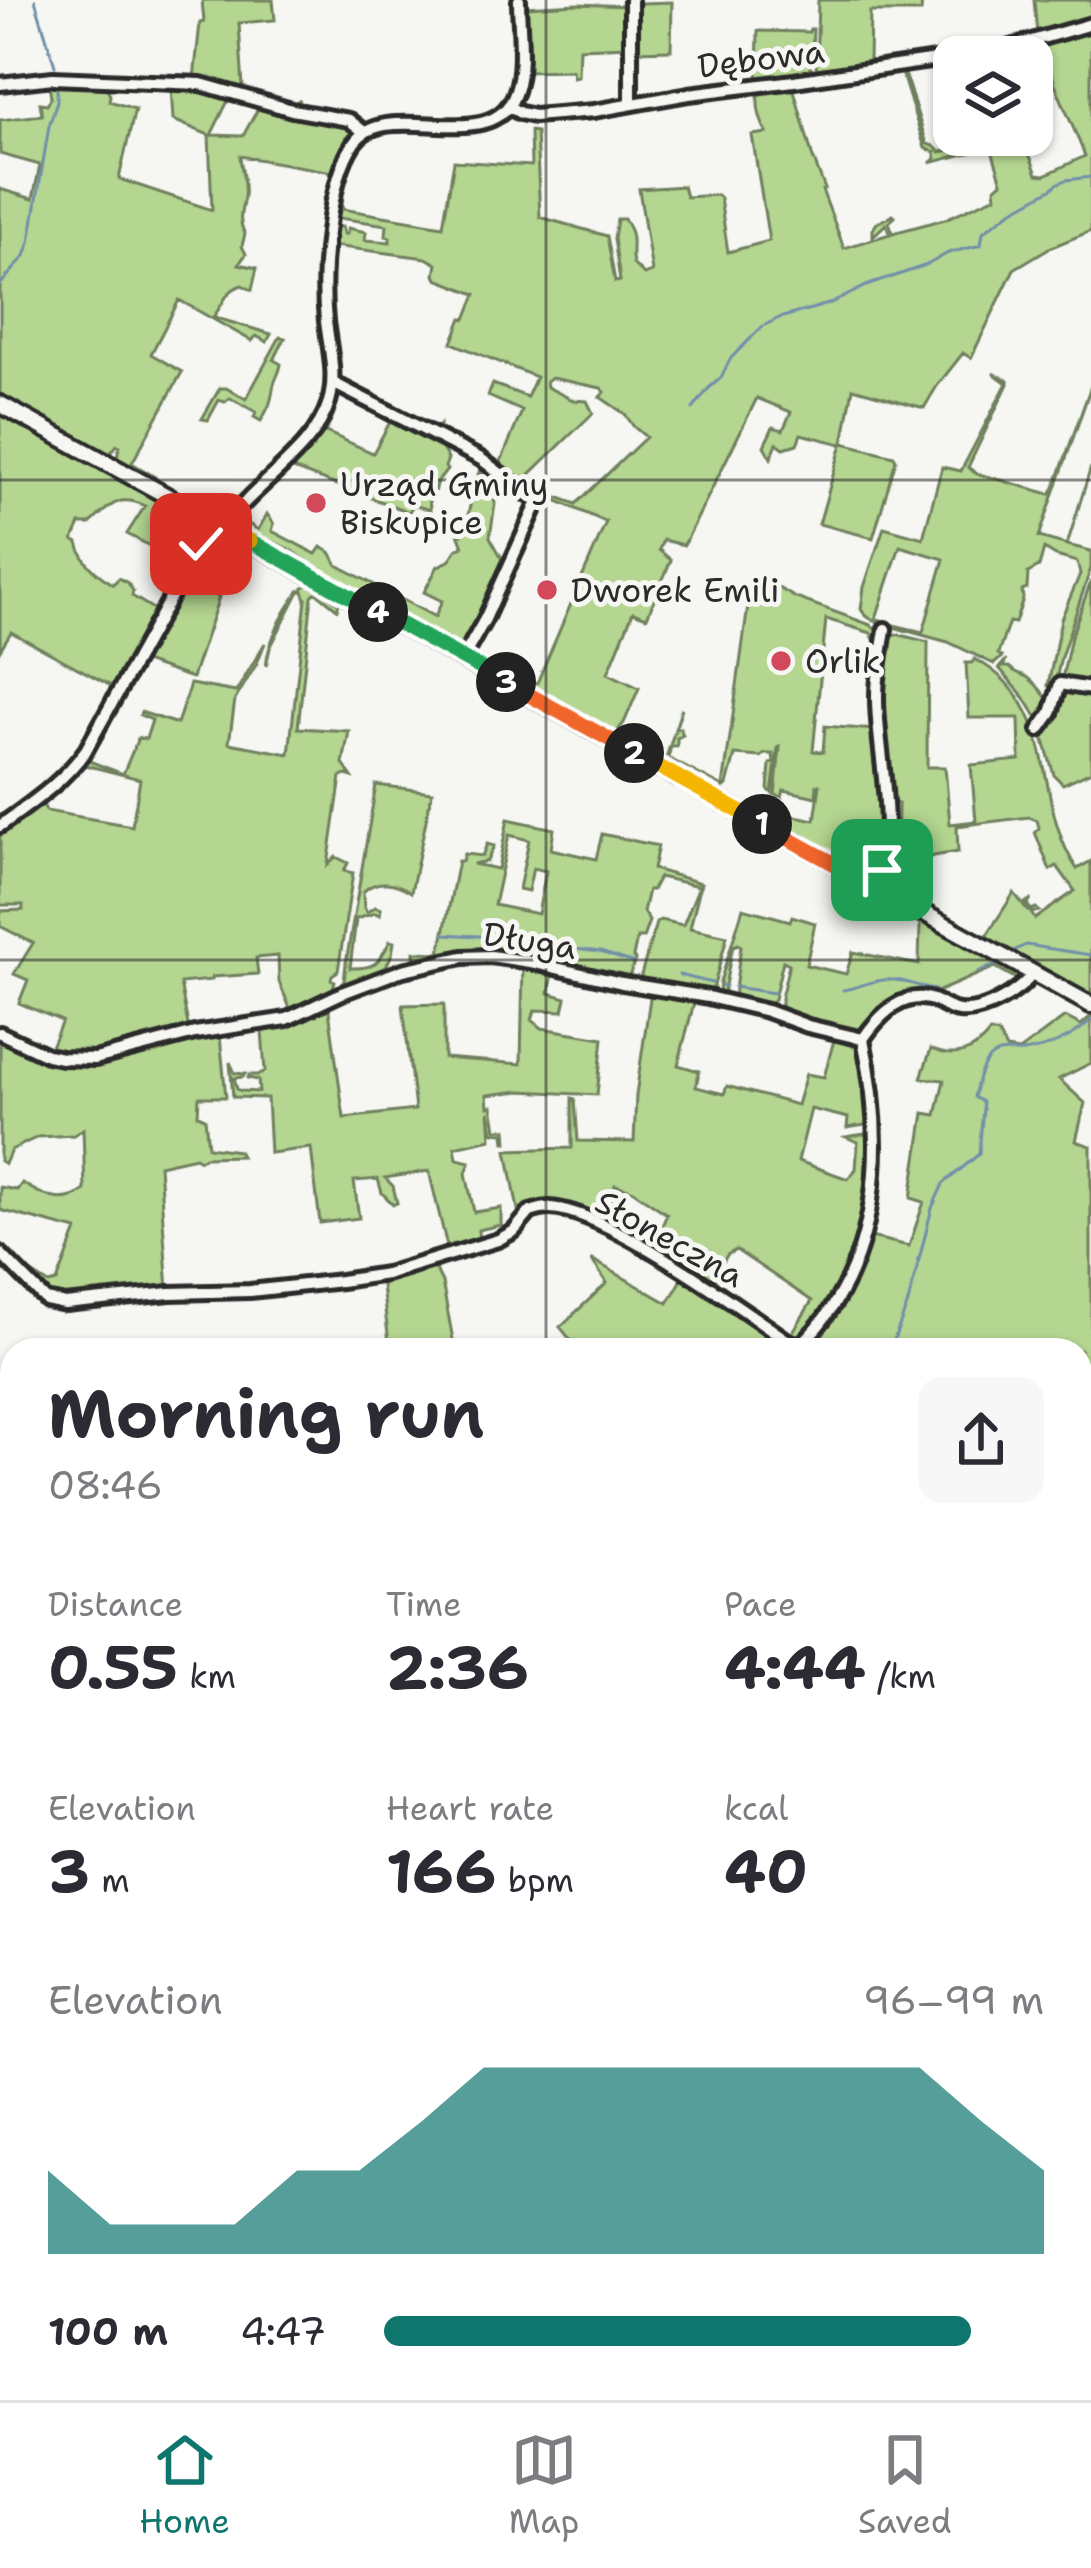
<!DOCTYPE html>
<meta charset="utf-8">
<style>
:root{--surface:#fff;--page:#f7f7f7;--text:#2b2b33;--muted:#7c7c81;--line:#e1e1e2;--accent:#0f766e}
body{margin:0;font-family:"Shantell Sans",sans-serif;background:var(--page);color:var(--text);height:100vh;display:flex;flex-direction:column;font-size:45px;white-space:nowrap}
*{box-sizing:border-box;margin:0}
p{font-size:39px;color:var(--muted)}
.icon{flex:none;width:66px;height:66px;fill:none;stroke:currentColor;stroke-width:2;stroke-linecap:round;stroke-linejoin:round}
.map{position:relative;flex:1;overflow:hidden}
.details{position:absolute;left:0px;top:1338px;width:1092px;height:1062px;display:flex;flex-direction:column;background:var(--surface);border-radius:36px 36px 0 0;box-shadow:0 3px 9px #0004}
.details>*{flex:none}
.tools{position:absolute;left:933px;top:36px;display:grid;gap:24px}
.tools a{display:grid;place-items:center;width:120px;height:120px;border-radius:24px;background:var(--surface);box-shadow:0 3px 9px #0004;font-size:60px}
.pin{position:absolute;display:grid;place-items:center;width:102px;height:102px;color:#fff;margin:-51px;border-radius:24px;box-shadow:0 6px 18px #0006}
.km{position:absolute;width:60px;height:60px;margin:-30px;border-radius:50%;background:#222;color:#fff;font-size:33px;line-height:60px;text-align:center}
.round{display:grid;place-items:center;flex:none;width:126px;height:126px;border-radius:24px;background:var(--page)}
.headline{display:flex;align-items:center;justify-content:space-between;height:204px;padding:0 48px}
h1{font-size:66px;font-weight:700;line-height:90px}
.metrics{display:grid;grid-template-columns:repeat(3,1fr);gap:18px;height:204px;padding:12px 48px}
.metrics div{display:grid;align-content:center}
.metrics b{font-size:60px;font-weight:700}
.metrics small{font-size:33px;font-weight:400}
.metrics p{font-size:33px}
.chart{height:336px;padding:24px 48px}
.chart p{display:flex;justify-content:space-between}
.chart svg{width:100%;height:216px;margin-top:12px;fill:var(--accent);opacity:.7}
ul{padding:0 48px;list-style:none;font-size:39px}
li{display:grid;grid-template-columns:192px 144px 1fr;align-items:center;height:90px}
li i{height:30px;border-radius:15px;background:var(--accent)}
.menu{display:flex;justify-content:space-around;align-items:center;height:168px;border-top:3px solid var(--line);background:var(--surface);font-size:33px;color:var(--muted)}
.menu a{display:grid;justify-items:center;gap:6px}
.menu .active{color:var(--accent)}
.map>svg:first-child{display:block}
.green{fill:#b4d690;stroke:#70805e;stroke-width:3;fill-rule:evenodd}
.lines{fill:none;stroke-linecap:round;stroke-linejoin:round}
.stream{stroke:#728faa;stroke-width:3}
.minor-casing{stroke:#2b2b2b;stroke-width:20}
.major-casing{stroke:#2b2b2b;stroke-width:22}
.minor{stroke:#f6f6f2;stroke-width:10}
.major{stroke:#f6f6f2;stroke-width:14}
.split-1-casing{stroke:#fff;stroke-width:24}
.split-2-casing{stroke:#fff;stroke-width:24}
.split-3-casing{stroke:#fff;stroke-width:24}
.split-4-casing{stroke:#fff;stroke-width:24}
.split-5-casing{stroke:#fff;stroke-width:24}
.split-6-casing{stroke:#fff;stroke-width:24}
.split-1{stroke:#f0652b;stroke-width:15}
.split-2{stroke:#f5b400;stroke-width:15}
.split-3{stroke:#f0652b;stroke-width:15}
.split-4{stroke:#22a559;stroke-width:15}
.split-5{stroke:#22a559;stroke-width:15}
.split-6{stroke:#f5b400;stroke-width:15}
.grid{fill:none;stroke:#2b2b2b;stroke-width:3;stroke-opacity:0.55}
.poi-dot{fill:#d1495b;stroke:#f6f6f2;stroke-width:4.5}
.labels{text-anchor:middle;stroke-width:10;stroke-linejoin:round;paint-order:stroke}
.street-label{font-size:33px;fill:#2b2b2b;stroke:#f6f6f2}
.poi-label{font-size:33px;fill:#2b2b2b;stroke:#f6f6f2;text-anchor:start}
</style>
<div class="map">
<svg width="1091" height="2400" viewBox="0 0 1091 2400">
<rect width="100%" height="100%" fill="#f6f6f2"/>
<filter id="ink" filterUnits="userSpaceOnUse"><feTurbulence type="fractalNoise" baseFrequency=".00833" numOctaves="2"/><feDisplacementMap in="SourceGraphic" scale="24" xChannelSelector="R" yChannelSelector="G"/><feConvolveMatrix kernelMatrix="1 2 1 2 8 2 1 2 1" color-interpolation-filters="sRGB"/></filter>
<g filter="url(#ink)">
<path class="green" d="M202,0H273L275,20L239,23L243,88L294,104L300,99C297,106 294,105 288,105L194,79L200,23L204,22Z
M818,0H922L921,12H870L869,62L919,56V59L816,74Z
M1034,0H1091V18L1082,25L1043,36L1037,34Z
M672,2L671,50L636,51V8L642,3Z
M577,4L628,6L629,46L579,48L578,76L573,77L572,70L526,71V7Z
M1087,28L1091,36V231L1049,248L1014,269L971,358L963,353L937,386L924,408L853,388L843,443L894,456L896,460L873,538L819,524L842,444L801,434L797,444L784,448L777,443L771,458L764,446L773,427L783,430L791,412L757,398L684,545L663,540L659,550L671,560L647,617L633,612L608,673L639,688L624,723L616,733L532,687L534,683H537L606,522L546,496L547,493L576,504L646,437L634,427L625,414L600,397L605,392L601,388L552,378L546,381L547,387L573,400L587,401L593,413L527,477L523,476L536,488L535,491L523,482H517L482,456L437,434L435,431L440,425V432L500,464L522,411L488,396L493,384L527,397L536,377L452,343L462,318L466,319L476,294L437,279L435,275L437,264L426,258L333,246L336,226L342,227L344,234H347L348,228L366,232L365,240L390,242V237L386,236L387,225L338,218L343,195L342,209L443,226L454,161L531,166L530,131L536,132L540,217L607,236L615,282L620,281L614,238L617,219H624C638,240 629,245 633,264L644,275L652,272L639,189L683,186L686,197L717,195L720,198L728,252L769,241L752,135L767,133C760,121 755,103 760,91L712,95L789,86L794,90L812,155L825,189L822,190L844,248L890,234L886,224L873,236V229L877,223L893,215L895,217L889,222L893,233L945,219L996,196L995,188L1002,182L991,147L930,163L936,158L935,152L925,148L900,68L954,59V108L939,62L903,69L927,144L934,146L940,152L961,148L964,145L959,141L961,135H1022L1037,174L1045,175L1085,156C1070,118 1051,81 1042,41Z
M810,29H813L812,59L808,76L748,85V79L757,78L758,31L809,32Z
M49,82L109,83L113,88H107L110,95L109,101L135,109L119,179L212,210L209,135L173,120L171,86H203L231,95L211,135L243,136L260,105L343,121L355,129L353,135L346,137L348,140L331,195L324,199L332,172L240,156C241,169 246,185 244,197C242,211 237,219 245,234L242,246L246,254L239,264L257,268L252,290L242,285C224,291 224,305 213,317L271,334L267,342L256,336L252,341L179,300L151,354L182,372L132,463L155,477L153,480L116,460L120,446L117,445L108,456L0,398V189L33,199L40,165L0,154V120L42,115L40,103L47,104L51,98Z
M280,337L285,338L274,360L281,364C280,373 274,380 273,389C271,403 269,407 261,421L254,417L256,412L230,398L225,402L219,400L208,420L202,419L220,388H226L246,399Z
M993,373L1008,380V384L968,467L975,473L1050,494L1054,489L1091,386L1039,537L1067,545L1091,467L1067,545L1091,551V568L1061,657L1050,707L1039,721L1024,697L999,668L1006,660L1003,667H1009C1016,674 1020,673 1027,677C1035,682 1040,689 1046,697L1051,698L1052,688L1048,686L1061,619L1080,574L1077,562L1056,556L1044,549L1039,567L1028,573L1027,589L1022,591L1023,599L1015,623L1009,622L998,654L1002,657L994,664L948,642L893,627L894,625L923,632L944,559L900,546L876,618L890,624C879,624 866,619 861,609L864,587L884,527L923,538L942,467L961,471L1007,383Z
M342,391L439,443L448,459L445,467L447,470L436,484L434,493L429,495L430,510L413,505L409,512L290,468L321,437L333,415L326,432L373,453L390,422L342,393L338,398Z
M0,415L201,524L204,530L201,538H197L193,544L196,547L186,565L127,534L145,506C117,493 110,506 90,524H80L73,540L78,543C83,563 96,574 113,584L119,578L128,583L133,591L132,596L155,610L179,571L182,573L82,748H80L111,686L11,632L0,650Z
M479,472L493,484L495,504L490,537L506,565L482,622L462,649L324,572L291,550L246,529L243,525L244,514L247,523L258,530L267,514L274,524L272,531L316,554L321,547L330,552L337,565L435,617L442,601L424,592L438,566L449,561L456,550L463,546L458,533L462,534C470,515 471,493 479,472Z
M214,531L246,549L243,554L241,552L235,557L233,552L218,551L207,547L189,584L219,597L192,678L144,662L123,695Z
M757,576L796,598L871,625L881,635L877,666L874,667L876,644L871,633L826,619L813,751L823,752L825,726L875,730C880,774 889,838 874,878L777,823L780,813L815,820L820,785H817L816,797L784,790L782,797L775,795L780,747L778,748L772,793L768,789L770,764L774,763L773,754H765L761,757L735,755L727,785L720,791L665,761L682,708L675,729L680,728L683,735L677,738V746H671L668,758L723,787L752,577Z
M1091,581V687L1062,679L1071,637Z
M306,585H313L339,604L337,609L316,592L312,596L298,728L349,731L343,764L352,777L346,775L341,777L328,865L336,857L348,863L344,871L353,873L340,958L338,971L332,975L331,979L335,981L331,994L292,1013L279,982L278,956L256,958L258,974L212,977V980L180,983L188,1025L185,1030L160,1039L217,1033L220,1036L226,1097H199L198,1115L205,1118L208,1147L238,1151L241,1156L205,1157L200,1160L195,1157L159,1165L168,1290L72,1301L47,1298L19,1269L27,1270L49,1284L57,1282L77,1230L0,1210V1187L17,1190L22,1183C43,1196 63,1207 85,1190L83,1129L74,1135L38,1137L11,1150L5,1164L0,1161V1036L44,1056H80L49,1051L62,1021L19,1003L28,980L14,974L33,943L0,926V911L23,910V905H0V829L58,789L81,764V768L64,788L43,804L46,811L132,826L140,779L85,765L118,701L120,700L89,761L123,774L138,738L146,739L152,720L140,715L141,712L177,724L190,684L236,692L265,643L257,663L235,700L229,743L289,754L306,599L303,591H299L270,648L266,666C268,641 287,602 306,585Z
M896,634L928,642L927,767H945L950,824L976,821L971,765L1020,760L1019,718H969L966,663H972L975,659C1063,707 1031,800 1077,869L1091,861V997L985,938L1014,893L1029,912L1025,903L1031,899L1027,904L1031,910L1036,908L1039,911L1031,913L1035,919L1075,891L1057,866L1050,870L1035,832L1039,828L1037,820L1029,817L957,826L958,852L933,856L886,876L888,846L898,845V804L889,802L879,700L889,639Z
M1061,687L1091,691V771L1063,784L1054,775L1042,733Z
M376,785L432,792L411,892C396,882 376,878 363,892L364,908L367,912L375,907L381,909L380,915L375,913L356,919L350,968C375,969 379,963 390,941L394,942L392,954L383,973L350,987L344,982L346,963Z
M508,819L554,829L551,849L596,859L602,834L658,846L653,869L701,883L690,928L727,936L712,993L642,982L641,975L656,923L660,920L683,925L699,886L659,877L652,890H648L643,912L649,921L643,938H637L633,957L635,960L628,979L530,959L419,963L414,956V952L440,953L458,861H462L464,854L482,856L487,844L494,846L487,861L473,864L498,869ZM509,835L529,840L519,889L528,891L533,868L546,871L538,914L494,905Z
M872,892L1025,978L1022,982L995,967L939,991L932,998C900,996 876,1031 844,1033L781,1011V998L789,964L783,961L774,999L767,1008L734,997L741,946L738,944L733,946L723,995L719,994L720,982L743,908L790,921L792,916L815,923L806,965L846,974L853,952L919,965L920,924L870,896Z
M523,963L577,976L579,979L553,974L549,993L566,998L563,1011L535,1010L532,1020L542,1028L603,1038L597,1095L520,1091L487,1095L488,1107L492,1106L496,1129H506L507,1142H505L504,1133L493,1132L489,1111L491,1139L455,1147L457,1159L470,1162L466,1173L474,1212L501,1208V1225L478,1230L479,1244L448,1251L429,1171L385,1178L393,1186L397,1203L393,1204L382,1193L378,1179L354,1181L359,1218L320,1223L311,1148L270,1153L267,1098L233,1097L230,1062L235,1073L245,1074L243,1077L234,1078L237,1089L241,1091L259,1092L258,1080L248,1078L249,1075H258L265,1071L262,1031L248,1032V1028L328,1003L344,1118L415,1110L403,1005L444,1004V1058L521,1064Z
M651,991L695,999L678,1065L699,1071L696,1087L724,1094L727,1086L797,1105L806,1074L824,1077L834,1040L825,1037L861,1043L869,1122L865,1125L847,1128L848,1118L811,1109L798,1161L848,1179L856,1169L858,1142L846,1137L871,1133C871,1201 861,1255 823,1311C814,1325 805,1339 789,1338L812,1301L736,1250L727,1255L711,1284L639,1241L642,1236L655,1242L667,1214L632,1190L615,1185L607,1217L630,1230L626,1235L574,1211L522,1214L518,1210L507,1150L572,1148V1098L575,1099L578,1141L634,1142L636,1095Z
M1091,1016V1063L1059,1079L1085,1103L1076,1141L1091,1146V1434L1080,1430V1350H806L804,1347L866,1236L909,1246L924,1202L911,1198L924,1113L936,1115L944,1080L921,1078L931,1049C955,1060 975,1052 990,1032L998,1034L1006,1049L1019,1051L1065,1017L1081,1025Z
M591,1259L668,1303L683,1278L679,1275L681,1272L794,1347L790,1350H579L560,1327L607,1283Z
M426,1266L436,1270L442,1282L455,1350H318L389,1342L381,1278Z
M0,1392L12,1393V2202H0Z
M1080,1906L1091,1907V1942L1081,1960L1091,1966V2217H1086L1080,2222V1932H1083L1085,1921L1080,1919Z
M94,2388H1068V2400H90Z"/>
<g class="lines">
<path class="stream" d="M35,0L55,66
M0,285L25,256L30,242L49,126L57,101V84
M693,409L709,388L721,378L730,359L763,326L779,318L832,303L866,286L927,265L948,253L981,245L983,232L1010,212L1053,188L1057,184L1066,180L1091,177
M0,818L15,808
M444,934L495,937L507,941L600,952L634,963
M1011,952L1026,945L1091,955
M978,972L997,964
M679,975L712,983
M722,985L726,986
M734,987L774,993
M843,990C861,987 876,978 894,980C908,981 921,988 935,990
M890,1350L908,1303L932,1208L943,1184L979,1154L983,1108L982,1102L974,1097C977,1084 981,1062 994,1055C1003,1050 1014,1053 1023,1052C1047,1049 1074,1037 1091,1020
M0,1701L12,1700
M0,1847L12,1849
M0,2064L12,2058
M1089,2280L1091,2279
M421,2400V2388
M1055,2400L1061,2388"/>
<g class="minor-casing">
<path id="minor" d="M0,84L53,78L201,84L292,110L349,120L364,132
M631,104V0
M508,106L520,113L534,116L594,111L689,94L794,81L997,51L1091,24
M333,383L481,459L538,502L485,619L463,658
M225,527C253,484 314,452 329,402C337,376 329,347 326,321C321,275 328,181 354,143C387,95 494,160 516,91C525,64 519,28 519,0
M1039,730L1051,713L1060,684L1091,689
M0,826C33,802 63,782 86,750L213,521
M875,886C901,838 876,749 877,696C877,674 882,651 885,629
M0,1033L47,1055L62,1058L95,1059L195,1033L287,1019L342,993L403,970L463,957L491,956L530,962L622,983L708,997L767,1011L808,1026L863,1039
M863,1039C878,1017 902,990 933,1000C942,1004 949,1010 959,1011C983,1014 1020,992 1033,973
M0,1253L46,1300L65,1304L170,1293L250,1291L341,1281L386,1274L498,1240L514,1231L530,1212C538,1210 541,1208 549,1208C604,1209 739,1307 788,1341L800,1345C883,1268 885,1141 863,1039
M1080,1676L1091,1663
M1080,2282L1091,2286"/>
</g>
<g class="major-casing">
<path id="major" d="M0,404L1091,1005"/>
</g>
<use href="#minor" class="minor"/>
<use href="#major" class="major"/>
</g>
</g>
<g class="lines" filter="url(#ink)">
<g class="split-1-casing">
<path id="split-1" d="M762,824L875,886L882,870"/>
</g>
<g class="split-2-casing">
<path id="split-2" d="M634,753L762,824"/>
</g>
<g class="split-3-casing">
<path id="split-3" d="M506,682L634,753"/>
</g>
<g class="split-4-casing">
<path id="split-4" d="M378,612L506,682"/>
</g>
<g class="split-5-casing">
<path id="split-5" d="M250,541L378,612"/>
</g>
<g class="split-6-casing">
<path id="split-6" d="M201,544L213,521L250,541"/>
</g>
<use href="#split-1" class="split-1"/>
<use href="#split-2" class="split-2"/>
<use href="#split-3" class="split-3"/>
<use href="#split-4" class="split-4"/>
<use href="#split-5" class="split-5"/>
<use href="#split-6" class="split-6"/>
</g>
<path class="grid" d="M546,0V1350M0,480H1091M0,960H1091M0,1440H12M1080,1440H1091M0,1920H12M1080,1920H1091M546,2388V2400"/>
<g class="poi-dot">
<circle cx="316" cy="503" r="12"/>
<circle cx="547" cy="590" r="12"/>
<circle cx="781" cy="661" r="12"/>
</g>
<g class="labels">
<g class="street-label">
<text transform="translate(761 58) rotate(-7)" y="12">Dębowa</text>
<text transform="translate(530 940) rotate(9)" y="12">Długa</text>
<text transform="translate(670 1238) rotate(29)" y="12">Słoneczna</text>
</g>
<g class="poi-label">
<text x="340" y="496">Urząd Gminy<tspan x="340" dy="38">Biskupice</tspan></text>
<text x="571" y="602">Dworek Emili</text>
<text x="805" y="673">Orlik</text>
</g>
</g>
</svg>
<div class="tools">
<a><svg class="icon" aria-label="layers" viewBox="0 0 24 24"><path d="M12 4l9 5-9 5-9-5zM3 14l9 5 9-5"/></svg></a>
</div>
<div class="pin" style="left:882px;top:870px;background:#1e9e55"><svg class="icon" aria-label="arrive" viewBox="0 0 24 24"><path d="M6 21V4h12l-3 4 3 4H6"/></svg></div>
<div class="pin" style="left:201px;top:544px;background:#d93025"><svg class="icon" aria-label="check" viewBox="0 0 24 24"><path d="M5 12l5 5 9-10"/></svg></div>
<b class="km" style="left:762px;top:824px">1</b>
<b class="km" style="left:634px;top:753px">2</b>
<b class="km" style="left:506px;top:682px">3</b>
<b class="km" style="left:378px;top:612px">4</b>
<section class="details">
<div class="headline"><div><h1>Morning run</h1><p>08:46</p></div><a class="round"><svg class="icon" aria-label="share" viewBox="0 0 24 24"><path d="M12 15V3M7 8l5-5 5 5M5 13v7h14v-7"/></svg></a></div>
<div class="metrics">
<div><p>Distance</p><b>0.55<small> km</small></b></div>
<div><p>Time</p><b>2:36</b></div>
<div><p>Pace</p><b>4:44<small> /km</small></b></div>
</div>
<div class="metrics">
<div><p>Elevation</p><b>3<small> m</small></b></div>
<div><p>Heart rate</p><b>166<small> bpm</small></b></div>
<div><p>kcal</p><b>40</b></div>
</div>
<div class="chart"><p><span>Elevation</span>96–99 m</p>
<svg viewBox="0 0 160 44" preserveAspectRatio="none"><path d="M0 44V27L10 38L20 38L30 38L40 27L50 27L60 17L70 6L80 6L90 6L100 6L110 6L120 6L130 6L140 6L150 17L160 27V44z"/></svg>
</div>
<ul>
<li><b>100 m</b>4:47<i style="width:89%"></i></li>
</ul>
</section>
</div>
<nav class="menu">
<a class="active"><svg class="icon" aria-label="home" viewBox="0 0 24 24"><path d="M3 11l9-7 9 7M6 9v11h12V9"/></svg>Home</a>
<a><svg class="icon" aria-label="map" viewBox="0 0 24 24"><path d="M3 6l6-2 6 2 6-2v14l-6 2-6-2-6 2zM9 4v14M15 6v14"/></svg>Map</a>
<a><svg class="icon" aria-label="saved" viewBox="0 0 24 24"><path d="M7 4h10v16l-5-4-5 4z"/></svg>Saved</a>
</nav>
